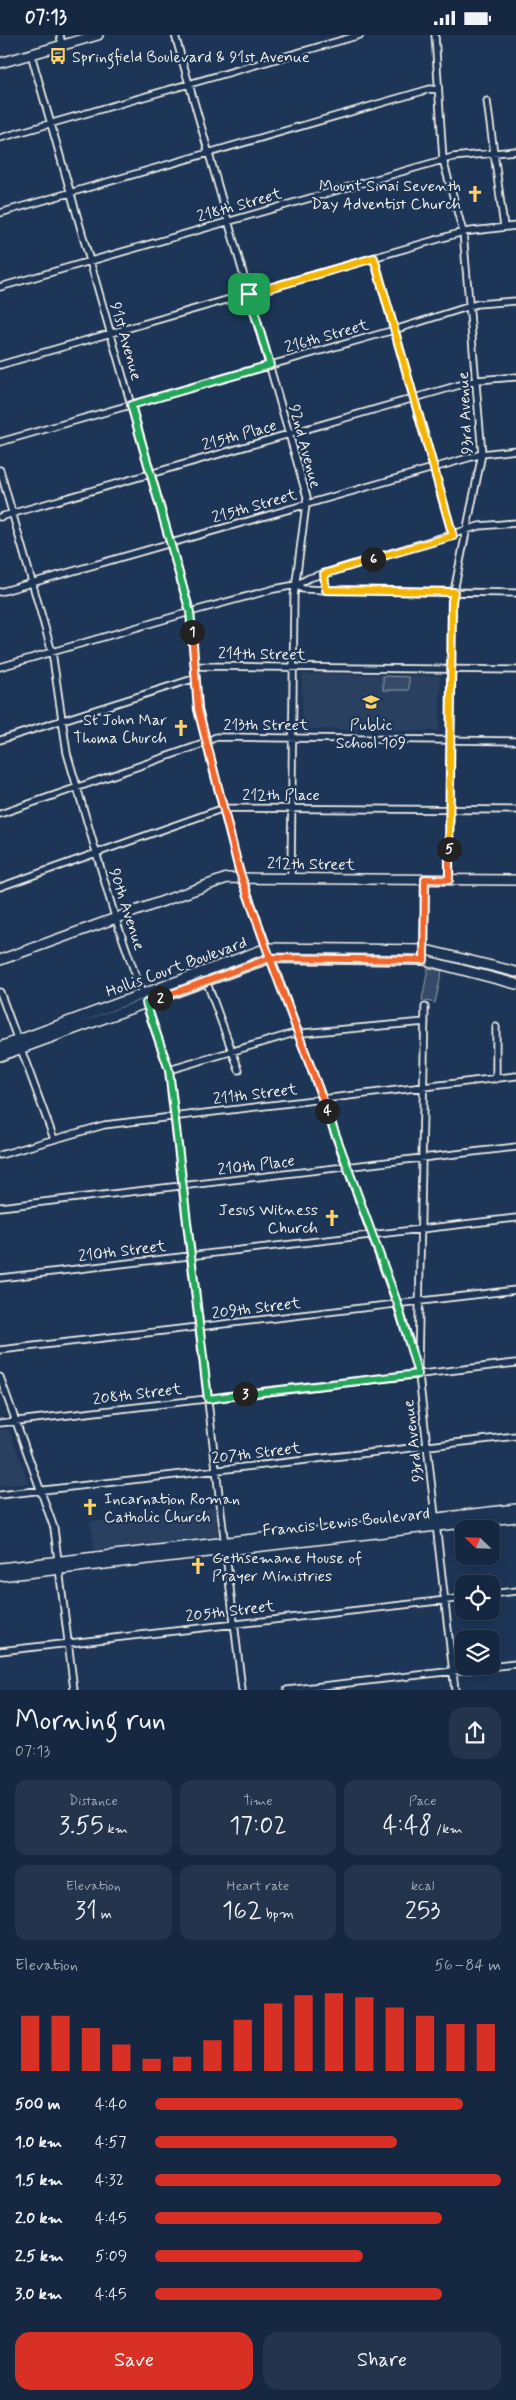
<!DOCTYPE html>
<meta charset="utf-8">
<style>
:root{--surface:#162841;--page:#23344c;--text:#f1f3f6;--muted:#9ea6b1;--line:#35445a;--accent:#d93025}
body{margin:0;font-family:Mynerve,sans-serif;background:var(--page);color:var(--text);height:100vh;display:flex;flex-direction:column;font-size:19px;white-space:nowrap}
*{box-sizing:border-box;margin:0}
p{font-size:16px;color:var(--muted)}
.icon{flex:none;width:28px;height:28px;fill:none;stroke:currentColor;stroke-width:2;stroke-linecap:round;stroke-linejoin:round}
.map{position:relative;height:1655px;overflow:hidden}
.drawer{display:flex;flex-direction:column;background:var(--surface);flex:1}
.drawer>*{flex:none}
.needle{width:32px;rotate:293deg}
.buttons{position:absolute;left:455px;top:1485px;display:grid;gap:10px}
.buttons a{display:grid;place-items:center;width:45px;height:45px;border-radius:10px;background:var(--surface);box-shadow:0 2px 8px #0003,0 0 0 1px var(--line);font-size:25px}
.pin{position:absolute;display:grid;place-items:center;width:42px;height:42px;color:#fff;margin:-21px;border-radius:10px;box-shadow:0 2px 8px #0006}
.km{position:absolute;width:25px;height:25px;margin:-12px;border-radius:50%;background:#222;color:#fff;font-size:14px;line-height:25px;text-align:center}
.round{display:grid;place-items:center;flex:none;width:52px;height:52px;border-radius:15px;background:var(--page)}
.headline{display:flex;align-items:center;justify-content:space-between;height:85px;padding:0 15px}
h1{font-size:28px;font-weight:600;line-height:38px}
.metrics{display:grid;grid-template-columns:repeat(3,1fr);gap:8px;height:85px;padding:5px 15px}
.metrics div{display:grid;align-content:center;border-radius:12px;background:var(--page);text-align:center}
.metrics b{font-size:25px;font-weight:600}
.metrics small{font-size:14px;font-weight:400}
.metrics p{font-size:14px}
.chart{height:140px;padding:10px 15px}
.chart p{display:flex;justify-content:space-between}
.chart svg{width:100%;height:90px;margin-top:5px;stroke:var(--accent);stroke-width:6}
.cta{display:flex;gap:10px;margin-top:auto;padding:10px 15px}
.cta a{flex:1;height:58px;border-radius:15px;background:var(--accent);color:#fff;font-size:20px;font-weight:600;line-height:58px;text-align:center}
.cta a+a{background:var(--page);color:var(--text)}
ul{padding:0 15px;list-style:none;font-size:16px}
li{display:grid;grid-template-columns:80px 60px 1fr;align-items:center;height:38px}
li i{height:12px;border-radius:6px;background:var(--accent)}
.status{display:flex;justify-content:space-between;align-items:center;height:35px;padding:0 25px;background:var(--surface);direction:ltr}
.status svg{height:14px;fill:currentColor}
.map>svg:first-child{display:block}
.built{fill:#2a4060}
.green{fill:#354a67;stroke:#949ea8}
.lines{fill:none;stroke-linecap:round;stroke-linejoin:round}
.street-casing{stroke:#f4f1e8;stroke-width:9}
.secondary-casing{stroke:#f4f1e8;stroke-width:12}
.primary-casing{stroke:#f4f1e8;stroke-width:12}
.street{stroke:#1d3557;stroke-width:5.5}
.secondary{stroke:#1d3557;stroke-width:9}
.primary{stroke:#1d3557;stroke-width:9}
.split-1-casing{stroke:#fff;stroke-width:10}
.split-2-casing{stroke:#fff;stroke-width:10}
.split-3-casing{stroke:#fff;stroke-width:10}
.split-4-casing{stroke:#fff;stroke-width:10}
.split-5-casing{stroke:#fff;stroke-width:10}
.split-6-casing{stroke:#fff;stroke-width:10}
.split-7-casing{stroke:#fff;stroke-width:10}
.split-1{stroke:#22a559;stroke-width:6}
.split-2{stroke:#f0652b;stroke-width:6}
.split-3{stroke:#22a559;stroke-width:6}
.split-4{stroke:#22a559;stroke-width:6}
.split-5{stroke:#f0652b;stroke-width:6}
.split-6{stroke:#f5b400;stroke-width:6}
.split-7{stroke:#f5b400;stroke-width:6}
.labels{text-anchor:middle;stroke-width:4.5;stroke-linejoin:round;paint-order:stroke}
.poi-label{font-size:16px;fill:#f4f1e8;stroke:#1d3557;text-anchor:start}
.street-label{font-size:16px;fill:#f4f1e8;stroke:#1d3557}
</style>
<div class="status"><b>07:13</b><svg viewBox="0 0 49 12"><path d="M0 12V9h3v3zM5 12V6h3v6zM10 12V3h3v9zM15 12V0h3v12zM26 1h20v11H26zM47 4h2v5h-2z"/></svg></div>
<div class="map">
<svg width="516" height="1655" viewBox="0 0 516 1655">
<rect width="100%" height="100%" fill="#1d3557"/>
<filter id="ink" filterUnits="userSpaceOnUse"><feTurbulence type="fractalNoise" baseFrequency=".02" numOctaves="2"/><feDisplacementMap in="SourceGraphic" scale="10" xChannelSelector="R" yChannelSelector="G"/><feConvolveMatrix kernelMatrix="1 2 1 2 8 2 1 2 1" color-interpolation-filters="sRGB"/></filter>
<g filter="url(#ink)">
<path class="built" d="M302,639L440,641L439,696L302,694Z
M9,1394L29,1448L0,1451V1395Z
M215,1472L218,1504L95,1521L91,1487Z"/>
<path class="green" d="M383,641L409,642V655H383Z
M428,933L442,936L435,968L422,965Z"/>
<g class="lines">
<g class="street-casing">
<path id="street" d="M60,0L62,10
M175,0L307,462L294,561L291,842
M435,0L443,125L463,197L482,419L452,566L449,845
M31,19L190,577L198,674L239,835L397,1270L418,1332
M487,66L504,192
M0,103L360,0
M0,178L430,54L438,55
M374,223L453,501
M0,252L453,122L516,116
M0,330L463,197L516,191
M0,407L394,295L477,269L516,266
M0,435L52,617L67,718L115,882L169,1035L242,1655
M0,482L477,345L516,342
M324,539L325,555
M296,550L303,554L325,555L516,558
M0,557L482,419L516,415
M195,631L516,635
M0,632L190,577L274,554L296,550L309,543L479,491L516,488
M0,705L196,643
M0,779L200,710L216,702L516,706
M0,852L224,773L516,775
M424,925L425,844
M203,937L239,1035
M0,957L54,1104
M425,972L418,1332L455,1655
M169,1035L291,999L425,987
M496,1044V992
M0,1120L104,1090L516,1041
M0,1172L516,1112
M0,1243L516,1183
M0,1315L516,1255
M0,1342L54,1493L74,1655
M0,1388L516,1328
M0,1460L516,1401
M491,1559L516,1556
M0,1616L464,1563
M287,1655L516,1629"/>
</g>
<g class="secondary-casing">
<path id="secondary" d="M0,28L98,0
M0,925L227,843L516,845
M0,1012L267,913L426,915L516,937
M0,1021L270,923L424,925L516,949"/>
</g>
<g class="primary-casing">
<path id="primary" d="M0,1533L516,1474
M0,1541L516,1482"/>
</g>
<use href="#street" class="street"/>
<use href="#secondary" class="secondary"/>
<use href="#primary" class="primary"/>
</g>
</g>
<g class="lines" filter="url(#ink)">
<g class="split-1-casing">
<path id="split-1" d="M192,597L190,577L131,370L270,330L249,259"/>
</g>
<g class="split-2-casing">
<path id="split-2" d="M160,963L270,923L239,835L198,674L192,597"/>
</g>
<g class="split-3-casing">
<path id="split-3" d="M160,963L146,968L169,1035L208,1364L245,1359"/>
</g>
<g class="split-4-casing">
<path id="split-4" d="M245,1359L418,1339L398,1270L327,1076"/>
</g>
<g class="split-5-casing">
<path id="split-5" d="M327,1076L270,923L424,925L425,844L449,845V814"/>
</g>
<g class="split-6-casing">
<path id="split-6" d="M373,524L324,539L326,555L454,557L452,566L449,814"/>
</g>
<g class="split-7-casing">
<path id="split-7" d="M249,259L374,223L453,501L373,524"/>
</g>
<use href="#split-1" class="split-1"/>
<use href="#split-2" class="split-2"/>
<use href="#split-3" class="split-3"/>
<use href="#split-4" class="split-4"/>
<use href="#split-5" class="split-5"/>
<use href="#split-6" class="split-6"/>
<use href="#split-7" class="split-7"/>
</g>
<defs>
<g id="bus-bare" transform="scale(1.35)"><path d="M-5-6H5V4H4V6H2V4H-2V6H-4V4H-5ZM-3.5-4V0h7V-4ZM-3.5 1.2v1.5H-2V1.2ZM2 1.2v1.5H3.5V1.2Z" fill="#ffd166" stroke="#1d3557" stroke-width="2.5" paint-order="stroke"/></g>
<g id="church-bare" transform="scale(1.35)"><path d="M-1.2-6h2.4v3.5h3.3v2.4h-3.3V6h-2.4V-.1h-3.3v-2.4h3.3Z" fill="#ffd166" stroke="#1d3557" stroke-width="2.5" paint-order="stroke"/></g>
<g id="school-bare" transform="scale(1.35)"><path d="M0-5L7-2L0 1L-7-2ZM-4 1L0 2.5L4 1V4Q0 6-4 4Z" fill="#ffd166" stroke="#1d3557" stroke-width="2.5" paint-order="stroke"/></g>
</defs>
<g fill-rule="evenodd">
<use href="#bus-bare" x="58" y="21"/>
<use href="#church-bare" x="475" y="159"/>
<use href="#school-bare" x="371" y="667"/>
<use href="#church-bare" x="181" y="693"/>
<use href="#church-bare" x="332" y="1183"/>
<use href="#church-bare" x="90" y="1472"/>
<use href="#church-bare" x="198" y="1531"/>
</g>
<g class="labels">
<g class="poi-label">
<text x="72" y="27">Springfield Boulevard &amp; 91st Avenue</text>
<text x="461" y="156" text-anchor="end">Mount Sinai Seventh<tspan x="461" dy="18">Day Adventist Church</tspan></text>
<text x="167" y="690" text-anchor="end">St John Mar<tspan x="167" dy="18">Thoma Church</tspan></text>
<text x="371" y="695" text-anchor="middle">Public<tspan x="371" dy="18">School 109</tspan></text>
<text x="318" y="1180" text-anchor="end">Jesus Witness<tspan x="318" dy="18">Church</tspan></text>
<text x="104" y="1469">Incarnation Roman<tspan x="104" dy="18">Catholic Church</tspan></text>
<text x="212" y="1528">Gethsemane House of<tspan x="212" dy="18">Prayer Ministries</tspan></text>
</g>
<g class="street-label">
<text transform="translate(239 169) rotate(-16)" y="6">218th Street</text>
<text transform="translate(326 300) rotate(-16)" y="6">216th Street</text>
<text transform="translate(127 306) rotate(74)" y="6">91st Avenue</text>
<text transform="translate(464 378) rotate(-93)" y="6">93rd Avenue</text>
<text transform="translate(239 399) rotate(-16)" y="6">215th Place</text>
<text transform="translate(306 411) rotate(75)" y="6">92nd Avenue</text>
<text transform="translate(254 470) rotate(-16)" y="6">215th Street</text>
<text transform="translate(262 618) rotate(1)" y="6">214th Street</text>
<text x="266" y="695">213th Street</text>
<text x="281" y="765">212th Place</text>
<text transform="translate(311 828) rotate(1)" y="6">212th Street</text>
<text transform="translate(128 874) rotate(72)" y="6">90th Avenue</text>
<text transform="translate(176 931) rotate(-20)" y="6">Hollis Court Boulevard</text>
<text transform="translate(255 1058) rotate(-7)" y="6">211th Street</text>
<text transform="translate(256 1129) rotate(-7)" y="6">210th Place</text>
<text transform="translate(122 1215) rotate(-7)" y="6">210th Street</text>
<text transform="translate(256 1272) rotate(-7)" y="6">209th Street</text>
<text transform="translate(137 1358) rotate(-7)" y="6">208th Street</text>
<text transform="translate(412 1406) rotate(-97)" y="6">93rd Avenue</text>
<text transform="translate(256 1417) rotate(-7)" y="6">207th Street</text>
<text transform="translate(346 1486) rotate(-6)" y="6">Francis Lewis Boulevard</text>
<text transform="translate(230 1575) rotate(-7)" y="6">205th Street</text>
</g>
</g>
</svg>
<div class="buttons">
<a><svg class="needle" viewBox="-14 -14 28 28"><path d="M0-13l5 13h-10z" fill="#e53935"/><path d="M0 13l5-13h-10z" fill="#9ea6b1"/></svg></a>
<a><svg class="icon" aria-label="locate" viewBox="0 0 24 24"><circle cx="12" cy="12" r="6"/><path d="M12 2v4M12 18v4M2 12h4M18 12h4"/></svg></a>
<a><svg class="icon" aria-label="layers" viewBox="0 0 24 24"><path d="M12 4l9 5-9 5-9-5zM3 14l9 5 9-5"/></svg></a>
</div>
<div class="pin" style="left:249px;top:259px;background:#1e9e55"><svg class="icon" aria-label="arrive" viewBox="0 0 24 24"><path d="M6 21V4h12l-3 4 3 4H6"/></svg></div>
<b class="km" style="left:192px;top:597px">1</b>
<b class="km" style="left:160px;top:963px">2</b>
<b class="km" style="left:245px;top:1359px">3</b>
<b class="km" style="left:327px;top:1076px">4</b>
<b class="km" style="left:449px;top:814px">5</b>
<b class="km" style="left:373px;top:524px">6</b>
</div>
<section class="drawer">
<div class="headline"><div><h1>Morning run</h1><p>07:13</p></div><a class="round"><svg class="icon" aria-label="share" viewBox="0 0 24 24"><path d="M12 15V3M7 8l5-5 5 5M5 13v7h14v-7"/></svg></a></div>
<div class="metrics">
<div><p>Distance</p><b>3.55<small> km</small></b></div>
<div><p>Time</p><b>17:02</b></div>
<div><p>Pace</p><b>4:48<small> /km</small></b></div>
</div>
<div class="metrics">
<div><p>Elevation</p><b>31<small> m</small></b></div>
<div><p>Heart rate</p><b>162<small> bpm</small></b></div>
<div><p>kcal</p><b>253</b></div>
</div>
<div class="chart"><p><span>Elevation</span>56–84 m</p>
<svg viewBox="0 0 160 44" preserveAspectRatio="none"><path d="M5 44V17M15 44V17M25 44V23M35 44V31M45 44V38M55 44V37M65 44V29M75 44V19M85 44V11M95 44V7M105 44V6M115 44V8M125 44V13M135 44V17M145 44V21M155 44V21"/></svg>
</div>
<ul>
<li><b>500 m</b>4:40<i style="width:89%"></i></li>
<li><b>1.0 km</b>4:57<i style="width:70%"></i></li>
<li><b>1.5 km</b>4:32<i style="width:100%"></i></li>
<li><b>2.0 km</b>4:45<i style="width:83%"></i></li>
<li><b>2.5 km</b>5:09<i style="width:60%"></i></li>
<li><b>3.0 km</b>4:45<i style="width:83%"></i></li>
</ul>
<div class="cta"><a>Save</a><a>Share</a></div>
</section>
